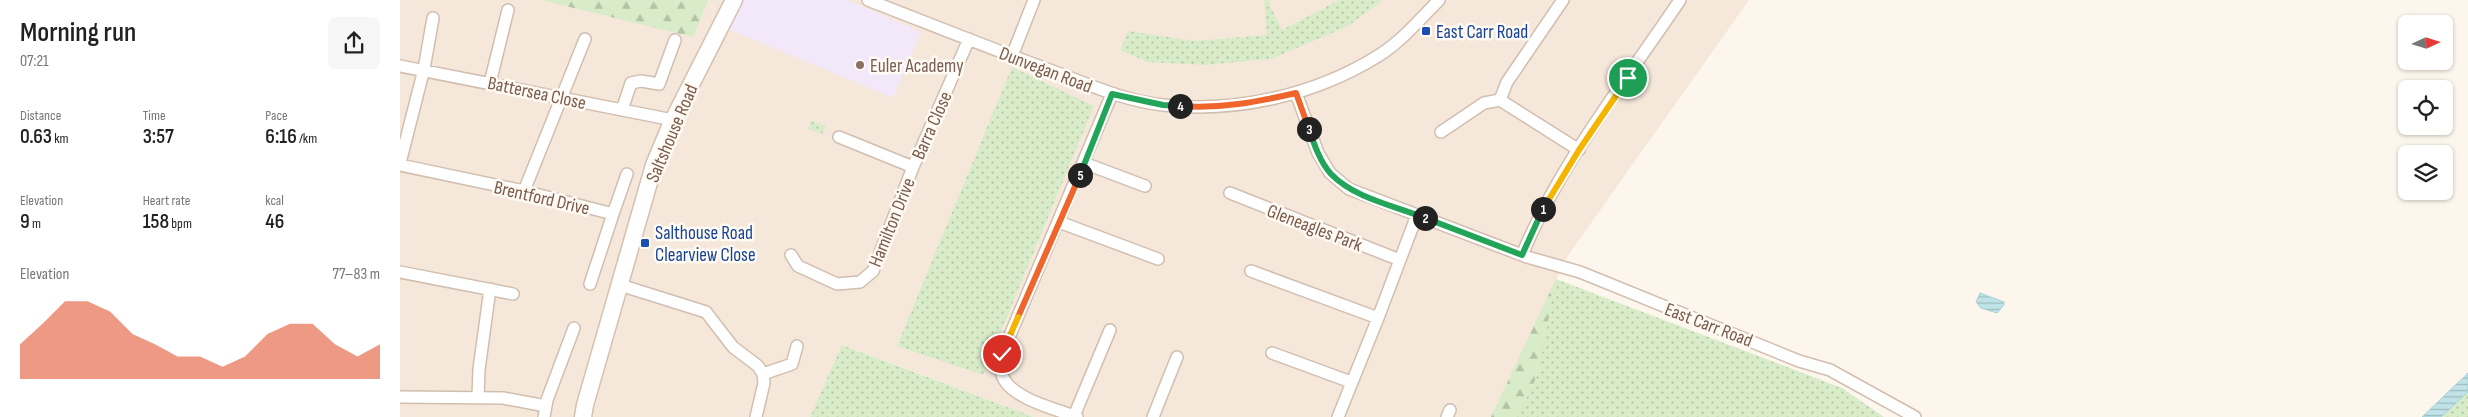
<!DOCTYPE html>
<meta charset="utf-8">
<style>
:root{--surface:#fff;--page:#f6f6f6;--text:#222;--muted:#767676;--accent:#e76f51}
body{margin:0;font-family:"Sofia Sans Condensed",sans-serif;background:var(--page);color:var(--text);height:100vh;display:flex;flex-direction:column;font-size:19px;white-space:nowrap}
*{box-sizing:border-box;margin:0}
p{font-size:16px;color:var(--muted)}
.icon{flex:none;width:28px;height:28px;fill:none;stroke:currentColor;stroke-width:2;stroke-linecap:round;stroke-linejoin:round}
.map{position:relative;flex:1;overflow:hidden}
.panel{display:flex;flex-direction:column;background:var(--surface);width:400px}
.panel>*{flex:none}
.needle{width:32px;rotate:86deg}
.buttons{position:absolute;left:1998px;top:15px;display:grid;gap:10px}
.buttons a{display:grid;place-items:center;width:55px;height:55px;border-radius:8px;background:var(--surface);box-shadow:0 1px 4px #0004;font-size:25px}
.pin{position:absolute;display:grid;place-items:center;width:42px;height:42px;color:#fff;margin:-21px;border:2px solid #fff;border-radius:50%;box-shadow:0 1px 5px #0007}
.km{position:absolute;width:25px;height:25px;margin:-12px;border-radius:50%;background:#222;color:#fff;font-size:14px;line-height:25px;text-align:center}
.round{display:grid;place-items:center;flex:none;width:52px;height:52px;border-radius:8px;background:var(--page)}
.headline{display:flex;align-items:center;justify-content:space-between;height:85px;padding:0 20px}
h1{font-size:28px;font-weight:600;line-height:38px}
.stats{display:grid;grid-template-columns:repeat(3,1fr);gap:8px;height:85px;padding:5px 20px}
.stats div{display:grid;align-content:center}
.stats b{font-size:21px;font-weight:600}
.stats small{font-size:14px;font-weight:400}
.stats p{font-size:14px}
.chart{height:140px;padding:10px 20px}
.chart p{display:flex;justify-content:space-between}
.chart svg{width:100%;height:90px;margin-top:5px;fill:var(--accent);opacity:.7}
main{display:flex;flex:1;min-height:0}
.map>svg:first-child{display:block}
.residential{fill:#f5e8da}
.education{fill:#f3e8fa}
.grass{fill:url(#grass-dots)}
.forest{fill:url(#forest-firs)}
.water{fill:url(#water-rules);stroke:#a5d3da}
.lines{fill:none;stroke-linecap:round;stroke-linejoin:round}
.street-casing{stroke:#d1beb0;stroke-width:14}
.secondary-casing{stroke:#d6c0b0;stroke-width:19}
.street{stroke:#fff;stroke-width:11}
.secondary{stroke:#fff;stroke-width:16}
.split-1-casing{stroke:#fff;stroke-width:10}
.split-2-casing{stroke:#fff;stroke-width:10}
.split-3-casing{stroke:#fff;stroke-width:10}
.split-4-casing{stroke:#fff;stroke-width:10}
.split-5-casing{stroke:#fff;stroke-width:10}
.split-6-casing{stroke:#fff;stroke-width:10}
.split-7-casing{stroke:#fff;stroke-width:10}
.split-1{stroke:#f5b400;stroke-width:6}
.split-2{stroke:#22a559;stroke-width:6}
.split-3{stroke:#22a559;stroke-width:6}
.split-4{stroke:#f0652b;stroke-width:6}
.split-5{stroke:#22a559;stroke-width:6}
.split-6{stroke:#f0652b;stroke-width:6}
.split-7{stroke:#f5b400;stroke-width:6}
.transit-dot{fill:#1a4fb4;stroke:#fffaf3;stroke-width:2}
.education-dot{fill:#8d6e63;stroke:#fffaf3;stroke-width:2}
.labels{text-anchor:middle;stroke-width:5;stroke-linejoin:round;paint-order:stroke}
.transit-label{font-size:19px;fill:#164399;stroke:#fffaf3;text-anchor:start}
.education-label{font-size:19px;fill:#785e54;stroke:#fffaf3;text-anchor:start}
.street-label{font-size:19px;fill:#7a5c4d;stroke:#fffaf3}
</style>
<main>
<section class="panel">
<div class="headline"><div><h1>Morning run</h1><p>07:21</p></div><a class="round"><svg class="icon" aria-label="share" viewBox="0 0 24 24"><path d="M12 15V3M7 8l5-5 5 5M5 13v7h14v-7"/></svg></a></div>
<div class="stats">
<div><p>Distance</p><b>0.63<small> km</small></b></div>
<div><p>Time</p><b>3:57</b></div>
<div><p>Pace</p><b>6:16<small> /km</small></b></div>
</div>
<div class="stats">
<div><p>Elevation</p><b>9<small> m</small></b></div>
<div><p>Heart rate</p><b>158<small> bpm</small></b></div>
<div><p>kcal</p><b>46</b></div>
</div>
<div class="chart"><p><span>Elevation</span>77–83 m</p>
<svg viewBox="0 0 160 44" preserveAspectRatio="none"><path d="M0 44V27L10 17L20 6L30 6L40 11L50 22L60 27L70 33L80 33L90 38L100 33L110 22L120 17L130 17L140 27L150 33L160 27V44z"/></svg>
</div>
</section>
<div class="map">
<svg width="2068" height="417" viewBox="0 0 2068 417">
<defs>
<pattern id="grass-dots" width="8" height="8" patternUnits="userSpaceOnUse" patternTransform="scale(1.25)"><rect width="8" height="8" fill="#d8ecc9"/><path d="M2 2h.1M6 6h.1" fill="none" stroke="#b4c2a5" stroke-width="1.8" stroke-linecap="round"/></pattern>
<pattern id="forest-firs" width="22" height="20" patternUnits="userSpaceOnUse" patternTransform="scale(1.25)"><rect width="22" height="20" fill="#d8ecc9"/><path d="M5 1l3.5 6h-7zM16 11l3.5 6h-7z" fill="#b4c2a5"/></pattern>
<pattern id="water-rules" width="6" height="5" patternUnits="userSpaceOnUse" patternTransform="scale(1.25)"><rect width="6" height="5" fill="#bfe3e8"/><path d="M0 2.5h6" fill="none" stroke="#a0bbbe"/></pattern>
</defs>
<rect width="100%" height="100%" fill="#fdf6ec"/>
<path class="residential" d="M0,0H1349L1167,257L1091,417H634L443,345L410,417H0Z"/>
<path class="education" d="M339,0H448L521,32L493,98L326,28Z"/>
<path class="grass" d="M864,0H869L871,8L882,30L939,0H979L981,2L948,26L871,59L804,65L747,62L720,50L728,31L795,41L867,35Z
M612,67L694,106L583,375L497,346Z
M411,121L426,126L422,134L408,129Z
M1156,279L1442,388L1484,417H1091Z
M442,345L634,417H410Z
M2068,389V417H2037Z"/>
<path class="forest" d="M141,0H308L293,37Z
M1156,279L1138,374L1117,417H1091Z"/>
<path class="water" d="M1580,293L1604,302V305L1597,313L1581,308L1576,302Z
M2068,373V392L2041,417H2022Z"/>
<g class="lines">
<g class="street-casing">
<path id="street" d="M468,0C530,24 592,49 655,72C690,85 725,101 763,105C837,113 915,95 978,56C1001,42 1020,19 1039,0
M612,56L634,0
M0,66L273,120
M90,83L108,10
M896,93L918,153L930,173L949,189L1127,257L1180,272L1399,361L1430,370L1515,417
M1100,100L1107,82L1163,0
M222,110L231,83L241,81L259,84L275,40
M1041,132L1084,103L1100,100L1179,150
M439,137L513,167L569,39
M0,163L24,69L33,18
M684,163L745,186
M0,165L124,191L213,214L190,284
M124,191L185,39
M830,193L1000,260
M213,214L227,174
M659,222L758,259
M391,255L398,266L437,284L460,282L473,271L513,167
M1122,255C1160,163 1225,82 1280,0
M851,271L978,318
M0,272L113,294
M220,285L306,312L333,347L358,366L363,374L364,383L356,417
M872,353L951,382
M363,374L392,364L397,346
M0,397L103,398L146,406
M78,398L79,369L90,289
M674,416L710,330
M144,417L147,400L174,328
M677,417C656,409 603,397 601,370C601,365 602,359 602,354L712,94
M753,417L777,357
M938,417L978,318L1017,215
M1047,417L1050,410"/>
</g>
<g class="secondary-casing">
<path id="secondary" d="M183,417L185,405L254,165L272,122L334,0"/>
</g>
<use href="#street" class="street"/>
<use href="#secondary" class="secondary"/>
</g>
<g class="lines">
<g class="split-1-casing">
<path id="split-1" d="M1143,209L1179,150L1228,78"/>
</g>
<g class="split-2-casing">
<path id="split-2" d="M1025,218L1122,255L1143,209"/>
</g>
<g class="split-3-casing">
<path id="split-3" d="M909,129C914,144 920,162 931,174C954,198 995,206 1025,218"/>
</g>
<g class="split-4-casing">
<path id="split-4" d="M780,106C820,109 857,102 896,93L909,129"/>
</g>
<g class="split-5-casing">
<path id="split-5" d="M680,175L712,94L763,105L780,106"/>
</g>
<g class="split-6-casing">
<path id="split-6" d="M618,317L680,175"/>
</g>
<g class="split-7-casing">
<path id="split-7" d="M602,354L618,317"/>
</g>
<use href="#split-1" class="split-1"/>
<use href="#split-2" class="split-2"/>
<use href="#split-3" class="split-3"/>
<use href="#split-4" class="split-4"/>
<use href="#split-5" class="split-5"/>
<use href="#split-6" class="split-6"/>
<use href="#split-7" class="split-7"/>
</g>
<g class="transit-dot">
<rect x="1021" y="26" width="10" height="10" rx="2.5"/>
<rect x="240" y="238" width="10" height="10" rx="2.5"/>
</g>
<circle class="education-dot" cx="460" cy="65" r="5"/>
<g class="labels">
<g class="transit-label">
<text x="1036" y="38">East Carr Road</text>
<text x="255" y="239">Salthouse Road<tspan x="255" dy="22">Clearview Close</tspan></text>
</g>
<g class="education-label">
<text x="470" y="72">Euler Academy</text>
</g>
<g class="street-label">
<text transform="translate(646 69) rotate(21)" y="7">Dunvegan Road</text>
<text transform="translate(137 92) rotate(12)" y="7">Battersea Close</text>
<text transform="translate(531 125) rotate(-66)" y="7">Barra Close</text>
<text transform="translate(271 133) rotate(-67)" y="7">Saltshouse Road</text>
<text transform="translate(142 197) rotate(13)" y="7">Brentford Drive</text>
<text transform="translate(491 222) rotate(-68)" y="7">Hamilton Drive</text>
<text transform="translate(915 227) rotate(21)" y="7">Gleneagles Park</text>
<text transform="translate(1309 324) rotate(21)" y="7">East Carr Road</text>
</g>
</g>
</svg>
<div class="buttons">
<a><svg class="needle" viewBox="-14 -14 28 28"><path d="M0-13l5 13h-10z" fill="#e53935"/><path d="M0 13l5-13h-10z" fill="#767676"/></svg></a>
<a><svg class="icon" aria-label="locate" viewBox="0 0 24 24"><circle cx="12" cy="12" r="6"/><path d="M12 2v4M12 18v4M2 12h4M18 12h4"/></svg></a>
<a><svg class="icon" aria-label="layers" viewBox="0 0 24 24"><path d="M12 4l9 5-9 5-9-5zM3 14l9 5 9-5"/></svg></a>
</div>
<div class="pin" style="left:1228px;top:78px;background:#1e9e55"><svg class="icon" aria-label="arrive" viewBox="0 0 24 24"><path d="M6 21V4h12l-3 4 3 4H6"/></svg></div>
<div class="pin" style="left:602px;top:354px;background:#d93025"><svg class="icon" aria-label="check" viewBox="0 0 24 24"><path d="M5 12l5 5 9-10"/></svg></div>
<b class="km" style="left:1143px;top:209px">1</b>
<b class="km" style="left:1025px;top:218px">2</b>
<b class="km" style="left:909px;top:129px">3</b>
<b class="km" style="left:780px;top:106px">4</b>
<b class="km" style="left:680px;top:175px">5</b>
</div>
</main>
